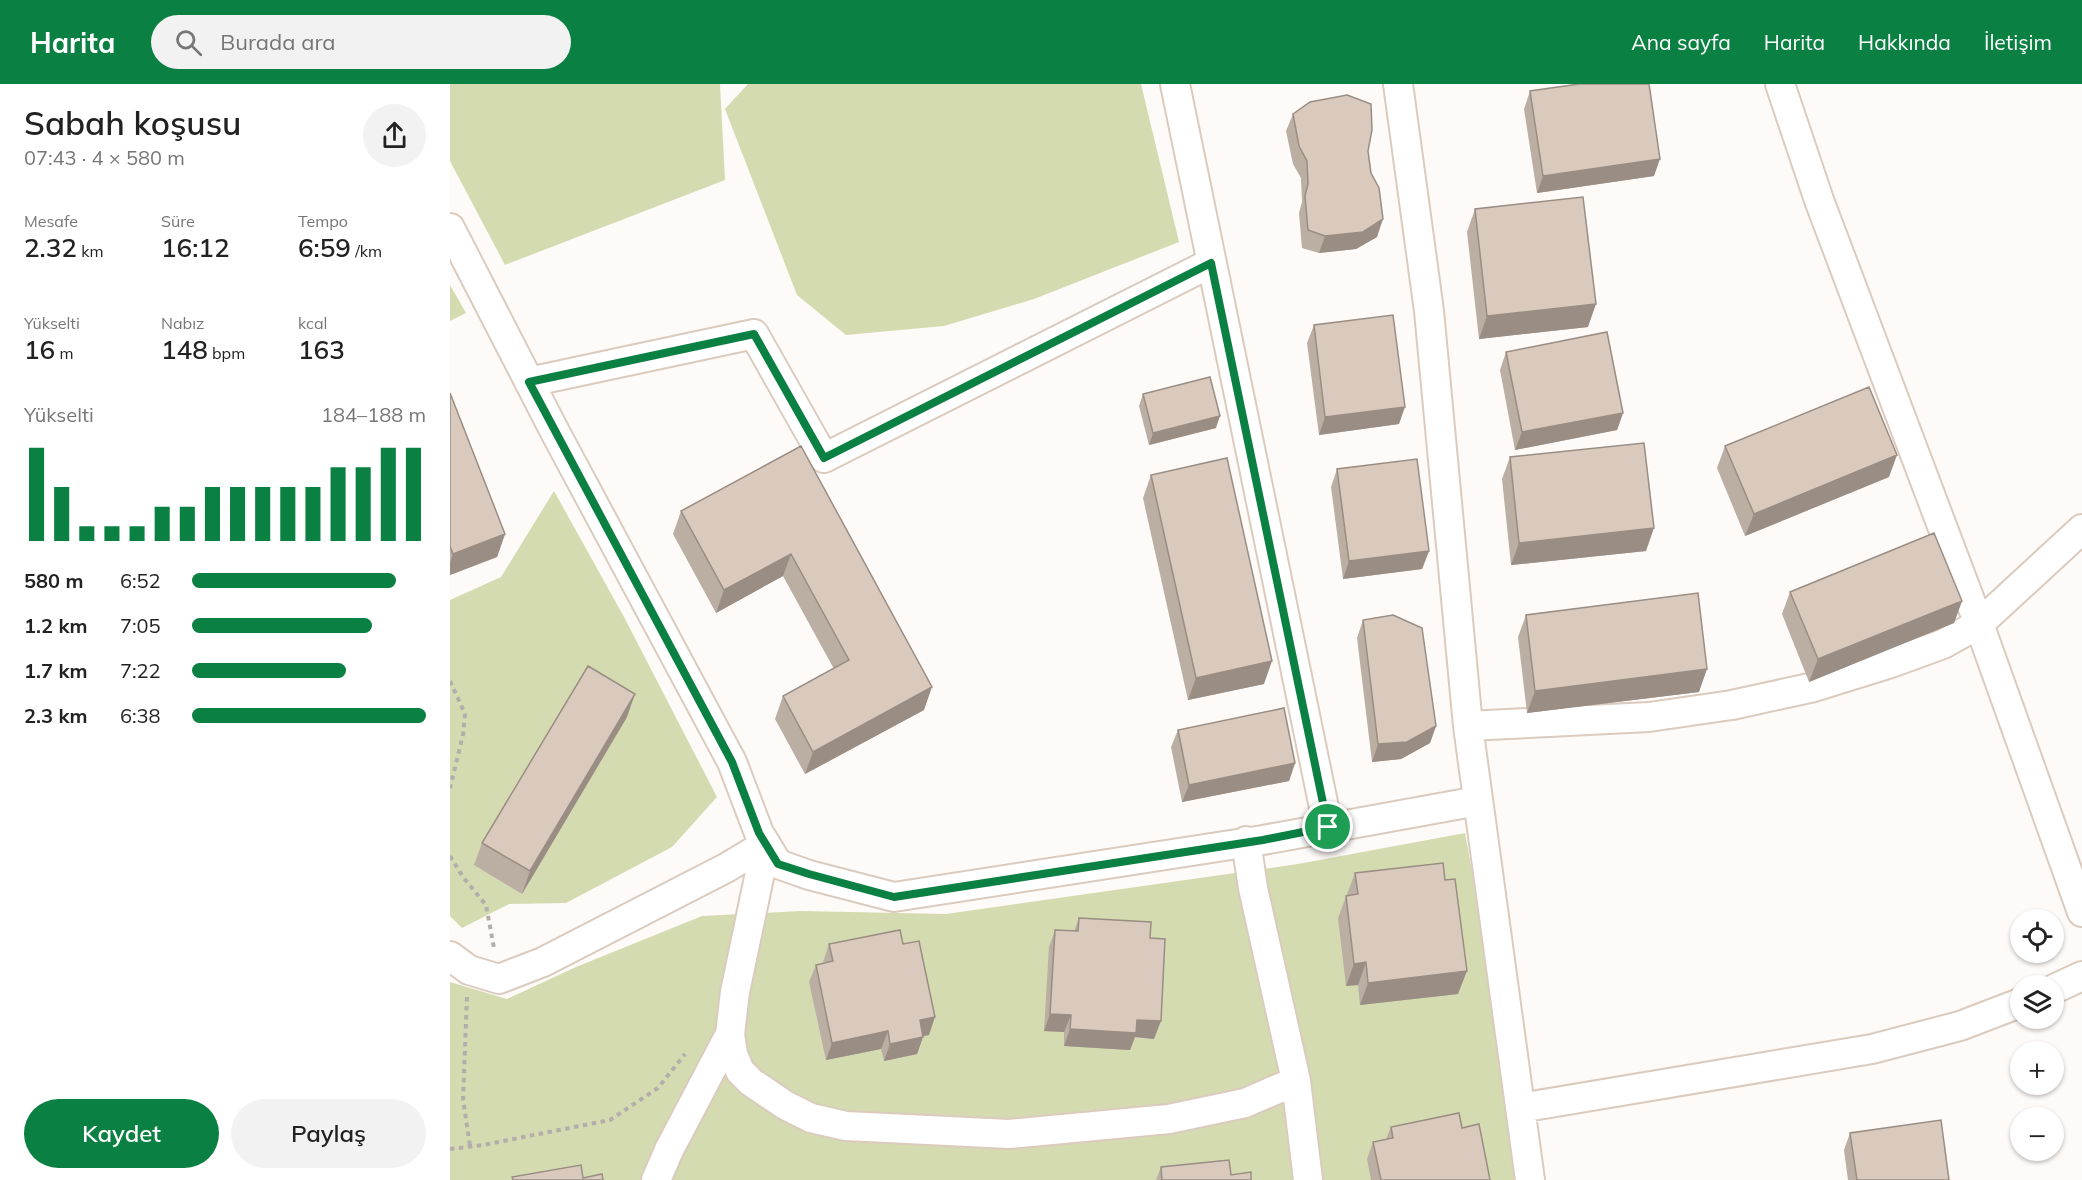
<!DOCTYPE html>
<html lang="tr">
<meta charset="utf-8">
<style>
:root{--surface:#fff;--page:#f2f2f2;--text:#222;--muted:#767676;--accent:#0b8043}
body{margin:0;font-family:Mulish,sans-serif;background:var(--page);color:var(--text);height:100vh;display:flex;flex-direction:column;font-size:22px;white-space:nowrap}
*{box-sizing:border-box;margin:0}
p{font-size:20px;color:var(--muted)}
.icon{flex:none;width:33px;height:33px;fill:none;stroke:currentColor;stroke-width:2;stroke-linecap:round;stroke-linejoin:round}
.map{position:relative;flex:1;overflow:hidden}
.details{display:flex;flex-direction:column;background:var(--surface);width:450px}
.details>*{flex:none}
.fabs{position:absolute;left:1560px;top:825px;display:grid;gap:12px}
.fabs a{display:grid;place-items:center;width:54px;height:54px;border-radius:50%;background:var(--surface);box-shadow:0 2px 4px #0004;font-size:30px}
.pin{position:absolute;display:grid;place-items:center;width:51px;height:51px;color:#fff;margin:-26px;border:3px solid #fff;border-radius:50%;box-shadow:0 2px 6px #0007}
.round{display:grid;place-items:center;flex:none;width:63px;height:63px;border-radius:32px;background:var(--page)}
.overview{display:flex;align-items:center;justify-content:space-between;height:102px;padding:0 24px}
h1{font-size:33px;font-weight:600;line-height:45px}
.stats{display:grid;grid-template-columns:repeat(3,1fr);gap:9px;height:102px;padding:6px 24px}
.stats div{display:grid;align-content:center}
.stats b{font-size:26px;font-weight:600}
.stats small{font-size:16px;font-weight:400}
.stats p{font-size:16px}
.chart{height:168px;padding:12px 24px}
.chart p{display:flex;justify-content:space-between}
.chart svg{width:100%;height:108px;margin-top:6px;stroke:var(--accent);stroke-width:6}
.cta{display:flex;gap:12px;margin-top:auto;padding:12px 24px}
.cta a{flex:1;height:69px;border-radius:36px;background:var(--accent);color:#fff;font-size:24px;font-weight:600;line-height:69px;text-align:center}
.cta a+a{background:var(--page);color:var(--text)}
ul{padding:0 24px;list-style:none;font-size:20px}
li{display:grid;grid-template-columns:96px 72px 1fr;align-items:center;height:45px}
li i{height:15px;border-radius:8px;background:var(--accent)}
header{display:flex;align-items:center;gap:36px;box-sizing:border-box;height:84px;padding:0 30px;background:var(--accent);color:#fff}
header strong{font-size:28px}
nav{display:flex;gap:33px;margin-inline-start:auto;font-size:21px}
.search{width:420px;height:54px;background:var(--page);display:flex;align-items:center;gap:15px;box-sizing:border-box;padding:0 21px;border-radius:33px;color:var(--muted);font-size:22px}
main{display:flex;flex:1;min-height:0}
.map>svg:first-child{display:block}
.green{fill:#d4dbb0}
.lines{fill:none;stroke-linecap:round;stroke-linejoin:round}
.minor-casing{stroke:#dbcbbe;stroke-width:32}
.path{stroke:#b3aeab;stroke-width:4;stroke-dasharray:4.5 4.5;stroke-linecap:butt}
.minor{stroke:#fff;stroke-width:28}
.wall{fill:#bbaea3}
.shaded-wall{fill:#998d84}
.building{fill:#dacabd;stroke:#998d84;stroke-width:1.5}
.route-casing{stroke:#fff;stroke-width:12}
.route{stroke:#0b8043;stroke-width:8}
</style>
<header>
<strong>Harita</strong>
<div class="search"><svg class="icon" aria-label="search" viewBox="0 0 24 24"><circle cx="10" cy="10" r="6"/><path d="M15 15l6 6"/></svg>Burada ara</div>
<nav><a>Ana sayfa</a><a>Harita</a><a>Hakkında</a><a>İletişim</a></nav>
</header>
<main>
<section class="details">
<div class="overview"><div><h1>Sabah koşusu</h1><p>07:43 · 4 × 580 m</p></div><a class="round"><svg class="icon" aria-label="share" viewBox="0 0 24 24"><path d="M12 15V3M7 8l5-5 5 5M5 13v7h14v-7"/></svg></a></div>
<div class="stats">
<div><p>Mesafe</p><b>2.32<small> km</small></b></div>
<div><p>Süre</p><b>16:12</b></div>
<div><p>Tempo</p><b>6:59<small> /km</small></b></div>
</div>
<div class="stats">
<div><p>Yükselti</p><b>16<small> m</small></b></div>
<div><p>Nabız</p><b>148<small> bpm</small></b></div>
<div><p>kcal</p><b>163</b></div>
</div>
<div class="chart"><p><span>Yükselti</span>184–188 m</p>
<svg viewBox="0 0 160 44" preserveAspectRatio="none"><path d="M5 44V6M15 44V22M25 44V38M35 44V38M45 44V38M55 44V30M65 44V30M75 44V22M85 44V22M95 44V22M105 44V22M115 44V22M125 44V14M135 44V14M145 44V6M155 44V6"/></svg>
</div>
<ul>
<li><b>580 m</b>6:52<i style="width:87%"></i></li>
<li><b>1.2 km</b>7:05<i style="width:77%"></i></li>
<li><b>1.7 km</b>7:22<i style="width:66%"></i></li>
<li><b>2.3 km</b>6:38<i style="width:100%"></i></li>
</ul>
<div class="cta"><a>Kaydet</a><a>Paylaş</a></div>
</section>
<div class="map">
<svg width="1632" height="1096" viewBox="0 0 1632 1096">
<rect width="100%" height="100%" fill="#fefaf8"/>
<path class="green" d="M0,0H270L275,96L55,181L0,77Z
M298,0H691L729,158L584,215L494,242L396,251L347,211L275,25Z
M0,201L16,229L0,237Z
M104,407L174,533L267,713L222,763L116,819L59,820L12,844L0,832V516L51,493Z
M1015,749L1079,1096H0V898L57,915L126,883L252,832L351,827L496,830L848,780Z"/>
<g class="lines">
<g class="minor-casing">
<path id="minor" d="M725,0L878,743
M948,0L979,227L1018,642L1080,1096
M1330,0L1369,116L1529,540L1632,828
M0,144L105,348L282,678L309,749L328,780L359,791L444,813L813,756L1028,717
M79,298L304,250L374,374L761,179
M1018,642L1199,633L1282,621L1364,603L1438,580L1493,560L1529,540L1632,445
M796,757L803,804L846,997L858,1096
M316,760L285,908L280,950L283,970L290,987L301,998L335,1021L361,1034L396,1042L559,1050L719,1035L795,1019L846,997
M0,872L19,886L49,895L93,878L276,784L316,760
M1604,905L1632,892
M1070,1024L1422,965L1510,942L1570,919
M206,1096L219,1066L280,950"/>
</g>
<path class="path" d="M0,597L15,630L13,651L0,704
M0,772L13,793L36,821L44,864
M17,913L13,1015L20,1062
M0,1065L33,1061L160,1036L208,1004L235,970"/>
<use href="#minor" class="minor"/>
</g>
<path class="wall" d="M1080,7L1204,92L1087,109L1074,25Z
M843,30L918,67L927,153L906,165L869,169L852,164L849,129L852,118L851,94L843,80L836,47Z
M1025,125L1138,243L1029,255L1017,148Z
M864,241L949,340L869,351L857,259Z
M1056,268L1173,329L1167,346L1065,366L1050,286Z
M0,309L55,450L47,473L0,491Z
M693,310L766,344L699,361L689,322Z
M351,362L474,626L355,690L325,635L333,612L384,585L333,492L266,529L223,450L231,427Z
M1275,362L1439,393L1295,452L1267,384Z
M1060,373L1196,467L1061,481L1052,395Z
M887,385L979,467L972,485L893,495L881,403Z
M701,391L814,600L738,616L693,414Z
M1340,508L1512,517L1504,539L1359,598L1332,530Z
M1076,531L1249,608L1077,629L1068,553Z
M913,536L986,642L980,659L951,675L922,678L907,554Z
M177,633L72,810L24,781L32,759Z
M728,646L845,679L839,697L732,718L721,663Z
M905,789L1008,910L910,921L908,901L896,902L888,834Z
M629,834L700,854L704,955L685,953L680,966L614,962V948L594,947L599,863L605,846L624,847Z
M379,860H453L479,951L473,952L467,970L434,977L431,965L376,976L359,898L366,881L373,879V878Z
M941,1043L1012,1044L1040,1096H921L917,1075L923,1058L936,1055Z
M1400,1049L1499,1096H1398L1394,1066Z
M711,1083L781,1091L801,1096H706Z"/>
<path class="shaded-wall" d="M1210,75L1204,92L1087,109L1093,92Z
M933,135L927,153L906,165L869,169L875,152Z
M1146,220L1138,243L1029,255L1037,232Z
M955,323L949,340L869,351L875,333Z
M1173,329L1167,346L1065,366L1072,348Z
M770,332L766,344L699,361L703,349Z
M1447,371L1439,393L1295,452L1304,430Z
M1204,444L1196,467L1061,481L1069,459Z
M55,450L47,473L0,491V479L3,470Z
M979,467L972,485L893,495L899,477Z
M341,470L333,492L266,529L274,506Z
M1512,517L1504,539L1359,598L1368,575Z
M822,577L814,600L738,616L746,594Z
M1257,585L1249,608L1077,629L1085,607Z
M482,603L474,626L355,690L363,668Z
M185,610L177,633L72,810L80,787Z
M986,642L980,659L951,675L922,678L928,660Z
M845,679L839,697L732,718L739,701Z
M916,878L908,901L896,902L904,880Z
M1017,887L1008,910L910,921L918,899Z
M600,930L621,931L614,948L594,947Z
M485,933L479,951L464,954L470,936Z
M687,936L711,937L704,955L685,953L680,966L614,962L620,945Z
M438,947L431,965L376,976L382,959Z
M473,953L467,970L434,977L440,960Z"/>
<path class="building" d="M1129,0H1199L1210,75L1093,92L1080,7Z
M897,11L921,20L922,46L918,67L921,89L929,104L933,135L913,148L875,152L858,146L855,112L858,100L857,77L849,62L843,30L860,18Z
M1133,113L1146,220L1037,232L1025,125Z
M943,231L955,323L875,333L864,241Z
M1157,248L1173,329L1072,348L1056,268Z
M760,293L770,332L703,349L693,310Z
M1419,303L1447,371L1304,430L1275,362Z
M0,309L55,450L3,470L0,462Z
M1194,359L1204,444L1069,459L1060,373Z
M351,362L482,603L363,668L333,612L399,576L341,470L274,506L231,427Z
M777,374L822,577L746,594L701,391Z
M967,375L979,467L899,477L887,385Z
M1484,449L1512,517L1368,575L1340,508Z
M1248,509L1257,585L1085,607L1076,531Z
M943,531L972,544L986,642L957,658L928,660L913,536Z
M138,582L185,610L80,787L32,759Z
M834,624L845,679L739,701L728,646Z
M993,779L995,796L1005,795L1017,887L918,899L916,878L904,880L896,812L908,810L905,789Z
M629,834L701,838L700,854L715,855L711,937L687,936L686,949L620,945L621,931L600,930L605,846L628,847Z
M450,846L453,860L469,857L485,933L470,936L473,953L440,960L438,947L382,959L366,881L383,877L379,860Z
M1009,1029L1012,1044L1029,1040L1040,1096H931L923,1058L943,1054L941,1043Z
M1491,1036L1499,1096H1407L1400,1049Z
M779,1076L781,1091L801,1088V1096H712L711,1083Z
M131,1081L133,1094L152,1090L153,1096H63L62,1093Z"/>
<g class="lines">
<g class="route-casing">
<path id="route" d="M761,179L878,743L813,756L444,813L359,790L328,780L309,749L282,678L79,298L304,250L374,374Z"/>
</g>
<use href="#route" class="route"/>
</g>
</svg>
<div class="fabs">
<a><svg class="icon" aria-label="locate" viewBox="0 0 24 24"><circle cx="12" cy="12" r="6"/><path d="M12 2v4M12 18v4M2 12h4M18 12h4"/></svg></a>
<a><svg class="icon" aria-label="layers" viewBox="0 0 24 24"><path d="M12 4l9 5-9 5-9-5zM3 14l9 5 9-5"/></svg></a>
<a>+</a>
<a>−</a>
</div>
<div class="pin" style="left:878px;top:743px;background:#1e9e55"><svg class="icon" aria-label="arrive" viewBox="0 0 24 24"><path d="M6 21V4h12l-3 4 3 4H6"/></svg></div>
</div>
</main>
